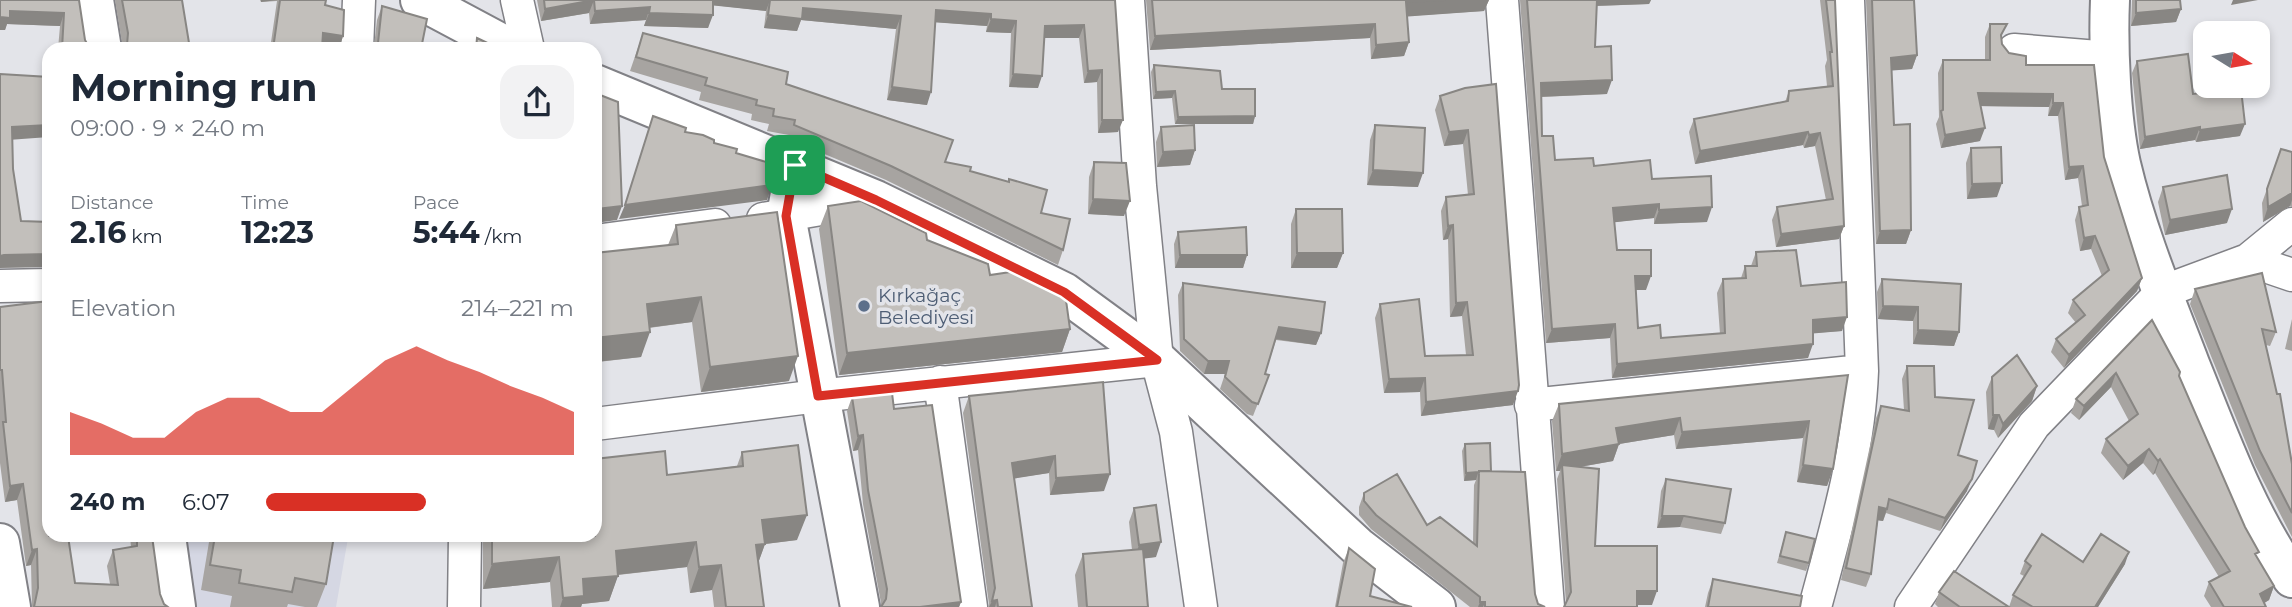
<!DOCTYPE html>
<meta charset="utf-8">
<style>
:root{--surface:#fff;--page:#f2f2f3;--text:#1f2937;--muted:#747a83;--accent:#d93025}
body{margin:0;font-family:Montserrat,sans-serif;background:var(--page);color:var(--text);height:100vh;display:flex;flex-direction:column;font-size:26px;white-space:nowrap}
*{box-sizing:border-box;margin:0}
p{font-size:23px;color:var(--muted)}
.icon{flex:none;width:38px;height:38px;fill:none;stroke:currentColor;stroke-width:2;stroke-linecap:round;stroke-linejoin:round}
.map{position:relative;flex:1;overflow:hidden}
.drawer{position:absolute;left:42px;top:42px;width:560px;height:500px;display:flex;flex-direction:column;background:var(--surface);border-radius:21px;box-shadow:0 4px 10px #0003}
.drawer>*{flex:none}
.needle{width:46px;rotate:101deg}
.controls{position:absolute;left:2193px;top:21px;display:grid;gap:14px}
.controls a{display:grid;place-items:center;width:77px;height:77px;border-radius:14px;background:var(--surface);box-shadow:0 4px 10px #0003;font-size:35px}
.pin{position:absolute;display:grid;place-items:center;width:60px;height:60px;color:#fff;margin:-30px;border-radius:14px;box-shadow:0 4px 10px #0006}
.round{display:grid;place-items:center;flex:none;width:74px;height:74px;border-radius:21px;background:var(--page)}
.headline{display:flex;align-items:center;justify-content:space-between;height:119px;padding:0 28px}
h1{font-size:38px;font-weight:700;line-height:52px}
.metrics{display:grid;grid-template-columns:repeat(3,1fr);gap:10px;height:119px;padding:7px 28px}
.metrics div{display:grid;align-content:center}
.metrics b{font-size:30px;font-weight:700}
.metrics small{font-size:19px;font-weight:400}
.metrics p{font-size:19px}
.chart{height:196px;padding:14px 28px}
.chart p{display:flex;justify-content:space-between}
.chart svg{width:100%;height:126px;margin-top:7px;fill:var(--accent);opacity:.7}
ul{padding:0 28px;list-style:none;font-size:23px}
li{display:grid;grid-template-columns:112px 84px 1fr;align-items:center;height:52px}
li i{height:18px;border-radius:9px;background:var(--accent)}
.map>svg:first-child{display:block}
.built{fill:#d5d7e3}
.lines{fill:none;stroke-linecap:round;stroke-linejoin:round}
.minor-casing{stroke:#818186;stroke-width:35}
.tertiary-casing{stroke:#818186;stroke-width:42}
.minor{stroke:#fff;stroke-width:32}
.tertiary{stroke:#fff;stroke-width:38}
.wall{fill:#a7a4a1}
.shaded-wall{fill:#888683}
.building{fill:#c2bfbb;stroke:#888683;stroke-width:2}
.route-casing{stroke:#fff;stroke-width:14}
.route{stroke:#d93025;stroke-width:9}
.service-dot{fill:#5c6f8a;stroke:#e3e4e9;stroke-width:2.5}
.labels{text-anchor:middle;stroke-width:7;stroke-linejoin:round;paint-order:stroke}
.service-label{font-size:19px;fill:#4e5e75;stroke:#e3e4e9;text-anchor:start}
</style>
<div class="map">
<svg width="2292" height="607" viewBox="0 0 2292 607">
<rect width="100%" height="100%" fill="#e3e4e9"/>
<path class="built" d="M184,536L348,538L336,607H193Z"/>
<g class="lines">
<g class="minor-casing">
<path id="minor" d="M517,0L528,49
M1128,0L1140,186L1157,360L1176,432L1201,607
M1502,0L1548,607
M357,49L359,0
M2014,50L2110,58
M763,219L867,201
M595,241L715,225
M2248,260L2292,275
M0,286L49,285
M940,382L971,607
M1531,405L1862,371
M595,424L818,396L1157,360
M464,607L465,536
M1815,607C1836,529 1859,452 1862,371L1848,0
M1911,607L2034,425L2162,292L2248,260L2292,224"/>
</g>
<g class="tertiary-casing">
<path id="tertiary" d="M94,0L102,49
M420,0L512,49
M2110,0C2108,46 2111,119 2121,164C2137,232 2165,299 2190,364C2220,438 2246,512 2292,578
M595,84L876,200L1064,292L1157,360L1357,546L1436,607
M795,165L786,216L860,607
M166,536L176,607
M0,543L11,607"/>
</g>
<use href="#minor" class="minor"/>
<use href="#tertiary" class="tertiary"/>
</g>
<path class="wall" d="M0,0H79L85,40L90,49H58L60,26L7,24L5,30H0Z
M115,0H185H182L123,49Z
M260,0H326L325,5L343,36L339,49L322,46V49H270L277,1L261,2Z
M537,0H1115L1118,132L1098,133L1097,82L1084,83L1079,38H1044L1038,88L1009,87L1011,33L986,32L987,26L935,22L927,105L887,100L896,29L801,20L797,31L764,28L766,11L713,5L708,28L644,26L646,20L590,24L589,13L541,21Z
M1146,0H1489L1484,11L1407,16L1409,42L1404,56L1371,59L1370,38L1150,50Z
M1520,0H1651L1649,4L1597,6L1595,47L1607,94L1541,97L1542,136L1555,160L1594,166L1652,179L1707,222L1654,224V218L1614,222L1617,250L1646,290H1636L1638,328L1661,338L1720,334L1717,293L1723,279L1741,278L1745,266H1751L1756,252L1801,286L1842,331L1813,333L1808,358L1612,378L1610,338L1546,343Z
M1820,0H1835L1844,226L1839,239L1776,247L1772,220L1777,207L1826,200L1815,146L1804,148L1803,145L1695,164L1689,132L1694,119L1785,102L1789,91L1827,86L1825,66L1827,60Z
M1866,0H1914L1917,55L1912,69L1891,70L1894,125L1911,230L1906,244H1876Z
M2132,0H2180L2181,9L2176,22L2131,26Z
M382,6L421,49L374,46L377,20Z
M1990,24L2001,39L2002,44L2009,53L2026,65H2094L2104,157L2142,278L2137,291L2064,368L2051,352L2056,339L2076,323L2068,313L2073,300L2102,276L2091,249L2080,251L2075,220L2079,207L2082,206L2078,178L2065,180L2058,116H2048L2049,107L1981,106L1980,141L1941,148L1936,124L1939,117L1938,73L1943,60H1985V37Z
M643,33L786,84L945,162L970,171L1041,213L1063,250L1058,265L886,180L789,139V135L767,131L769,124L751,120L752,114L699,100L701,92L630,71Z
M2137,61L2193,94L2240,136L2196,142L2195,140L2140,149L2132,73Z
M1154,65L1222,89L1255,116L1253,124H1175L1172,98L1153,99L1151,72Z
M1465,88L1513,405L1421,416L1420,392L1384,393L1375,318L1380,304L1425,356L1466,355L1462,316L1450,317L1448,239L1443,240L1441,211L1446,197L1468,195L1463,144L1444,146L1435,110L1440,96Z
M1375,125L1418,187L1367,185L1370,140Z
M1161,127L1195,150L1190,165L1157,167L1156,142Z
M1971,148L1997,197L1967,199L1966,163Z
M2281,149L2292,152V207L2290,206L2263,222L2262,203Z
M1094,162L1124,216L1088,214L1089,177Z
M2163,187L2227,223L2165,235L2158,202Z
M828,206L927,240L990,275L1070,329L1062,352L839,375L819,229Z
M1296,209L1343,253L1337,268H1291V224Z
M676,225L789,381L701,392L692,322L649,328L641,357L598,362V367L595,375V253L668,245Z
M1178,232L1247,255L1243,268H1175L1174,244Z
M1882,279L1959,332L1954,346L1913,344V321L1878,319L1877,292Z
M1183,283L1321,333L1316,345L1276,340L1265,374L1269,375L1253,416L1247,414L1220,389L1225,374H1204L1180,351L1178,295Z
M2195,289L2276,332L2270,346L2266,345L2292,464V537L2255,465L2190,304Z
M0,307L47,477L49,536L75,583L110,584L107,566L113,550L131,547L130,536H152L160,594L164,604L168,607H32L31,565L26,566L17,500L5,502L0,463Z
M2292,319V351L2285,349Z
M2152,320L2179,376L2257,557L2274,586L2269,600L2264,603L2266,607H2211L2204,596L2209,582L2219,577L2155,473L2153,475L2143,463L2123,480L2101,453L2106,439L2129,421L2111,387L2079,420L2071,413L2076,399Z
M1907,366L1935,397L1958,455L1967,491L1940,531L1886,513L1883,521L1878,520L1871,574L1866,587L1841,580L1876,418L1881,406L1904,410L1902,379Z
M1848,375L1833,469L1827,486L1797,482L1803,438L1676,449L1674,435L1619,444L1613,461L1580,467L1595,546L1652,605L1566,603L1557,479L1560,471H1556L1552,421L1559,404Z
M1992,377L2037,386L2032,401L1998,438L1994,430L1988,429L1986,392Z
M969,396L1104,491L1050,495L1049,473L1014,478L1032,607H988L989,604L963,413Z
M852,397L894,409L961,602L959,607H881V603L863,504L858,450L853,451L847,411Z
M1465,444L1491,471L1538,604L1545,607H1470L1371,529L1359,515V507L1364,493L1427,525L1473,542L1474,485L1476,480L1464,481L1462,451Z
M742,452L797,540L765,544L758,563L764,607H714L712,590L690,593L687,567L618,575L609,601L582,604L581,607H552L550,582L483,589V536H595L667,475L737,466Z
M1666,479L1725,523L1721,534L1680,527L1657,528L1661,491Z
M1134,508L1156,557L1144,558L1148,607H1078L1075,575L1083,554L1132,550L1129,522Z
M1786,532L1809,563L1806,571L1777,563Z
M210,536H334L326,584L317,607H305L288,604L287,607H230L232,596L201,590Z
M1349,548L1370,596L1412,607H1335L1343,563Z
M2025,561L2083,562L2125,564L2098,607H1938L1935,604L1939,592L2009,607L2013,595L2024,576L2020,574Z
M1713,579L1800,607H1705L1708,593Z"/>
<path class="shaded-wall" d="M261,0H278L261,2Z
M594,0L589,13L541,21L545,9Z
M711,0H770L766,11L709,5Z
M1445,0H1489L1484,11L1401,17L1406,2Z
M1594,0H1651L1649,4L1592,6Z
M2233,0H2258L2231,5Z
M650,7L646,20L590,24L595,11Z
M803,8L901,16L896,29L801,20L797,31L764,28L768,15Z
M2181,9L2176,22L2131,26L2136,13Z
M936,10L991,14L987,26L931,22Z
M10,11L64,13L60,26L7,24L5,30H0V17Z
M649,13L713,15L708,28L644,26Z
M991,19L1016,21L1011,33L986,32Z
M1375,24L1370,38L1150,50L1155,36Z
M1084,25L1079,38H1040L1045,26Z
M323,33L343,36L339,49L318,46Z
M1409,42L1404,56L1371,59L1376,45Z
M1917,55L1912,69L1886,71L1891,58Z
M1102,70L1097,82L1084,83L1088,71Z
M1013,74L1042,76L1038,88L1009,87Z
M1612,80L1607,94L1536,97L1541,83Z
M892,87L931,92L927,105L887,100Z
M1175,91L1172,98L1153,99L1156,92Z
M1978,93L2053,94L2049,107L1974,106Z
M2053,103H2063L2058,116H2048Z
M1255,116L1253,124H1175L1178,117Z
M1102,120H1123L1118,132L1098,133Z
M2245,124L2240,136L2196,142L2200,130Z
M49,125V137L8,140L12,127Z
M2200,127L2195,140L2140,149L2145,137Z
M1985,128L1980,141L1941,148L1945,135Z
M1468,130L1463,144L1444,146L1449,132Z
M1808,132L1803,145L1695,164L1700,151Z
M1820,133L1815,146L1804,148L1809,135Z
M1195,150L1190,165L1157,167L1163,152Z
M2083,166L2078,178L2065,180L2069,167Z
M1373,170L1423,173L1418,187L1367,185Z
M2002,183L1997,197L1967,199L1972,184Z
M772,185L767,200L619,219L625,205Z
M2292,193V200L2290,206L2263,222L2268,207Z
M1093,199L1130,201L1124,216L1088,214Z
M1659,204L1654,218L1608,223L1613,208Z
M622,206L617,220L595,223V211L597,209Z
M1712,207L1707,222L1654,224L1659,210Z
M2232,209L2227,223L2165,235L2170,220Z
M1453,225L1448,239L1443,240L1448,226Z
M1844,226L1839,239L1776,247L1781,234Z
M1911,230L1906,244H1876L1880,231Z
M2095,236L2091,249L2080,251L2084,238Z
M1297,253H1343L1337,268H1291Z
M49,254V267L0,268V256L4,255Z
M1180,255H1247L1243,268H1175Z
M1635,276H1651L1646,290H1630Z
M2142,278L2137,291L2064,368L2069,355Z
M701,297L692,322L638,329L647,304Z
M1467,302L1462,316L1450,317L1456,303Z
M1883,306L1918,307L1913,321L1878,319Z
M1847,317L1842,331L1807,334L1813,320Z
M1615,324L1610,338L1546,343L1552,329Z
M1279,327L1321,333L1316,345L1275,339Z
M1070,329L1062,352L839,375L847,353Z
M1918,330L1959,332L1954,346L1913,344Z
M650,332L641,357L595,362V338Z
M1813,344L1808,358L1612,378L1617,364Z
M798,356L789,381L701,392L710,367Z
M1208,361H1229L1225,374H1204Z
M2116,373L2111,387L2079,420L2084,406Z
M1425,378L1420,392L1384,393L1389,379Z
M2037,386L2032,401L1998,438L2003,424Z
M1518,391L1513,405L1421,416L1426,402Z
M1993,415H1999L1994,430L1988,429Z
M1680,418L1674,435L1619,444L1613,461L1562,470V465L1560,471H1556L1562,454L1616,428Z
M1809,421L1803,438L1676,449L1682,432Z
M863,435L858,450L853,451L858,436Z
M2149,449L2143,463L2123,480L2128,466Z
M1055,456L1049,473L1006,480L1012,463Z
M2160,459L2155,473L2153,475L2158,461Z
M44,462H49V471L47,478Z
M1803,465L1833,469L1827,486L1797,482Z
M1466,473H1478L1476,480L1464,481Z
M1110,474L1104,491L1050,495L1056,478Z
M1972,479L1967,491L1940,531L1945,518Z
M23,484L17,500L5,502L10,486Z
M1879,507L1887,509L1883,521L1875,520Z
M807,515L797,540L765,544L756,569L747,570L762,520Z
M1662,516H1684L1680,527L1657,528Z
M696,542L687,567L606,576L616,551Z
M1161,542L1156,557L1134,560L1139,545Z
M37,549L31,565L26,566L32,550Z
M2129,552L2125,564L2098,607H2095Z
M559,557L550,582L483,589L492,564Z
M721,565L712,590L690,593L699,567Z
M618,576L609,601L582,604L581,607H560L563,598L583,579Z
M2274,586L2269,600L2258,607L2260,594Z
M1637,591H1657L1652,605H1631Z
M997,600L995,607H989L992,601Z
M961,602L959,607H920Z
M1480,602H1485L1483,607H1478Z"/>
<path class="building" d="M0,0H79L85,40L90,49H62L64,13L10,11V18L0,17Z
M122,0H182L190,49H124L127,45L128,33Z
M280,0H326L325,5L344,10L343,36L323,33L322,49H273Z
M544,0H713V15L649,13L650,7L595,11L594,0L545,9Z
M770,0H1115L1123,120H1102V70L1088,71L1084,25L1045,26L1042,76L1013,74L1016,21L991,19V14L936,10L931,92L892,87L901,16L803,8L802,19L768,15Z
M1152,0H1445L1406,2L1409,42L1376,45L1375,24L1155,36Z
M1527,0H1597L1595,47L1611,46L1612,80L1541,83L1542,136H1553L1555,160L1593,158L1594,166L1650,160L1652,179L1711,176L1712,207L1659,210V204L1613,208L1617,250H1651V276H1635L1638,328L1660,325L1661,338L1725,333L1723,279L1746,278L1745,266H1757L1756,252L1796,250L1801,286L1846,282L1847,317L1813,320V344L1617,364L1615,324L1552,329Z
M1826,0H1835L1844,226L1781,234L1777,207L1833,199L1820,133L1809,135L1808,132L1700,151L1694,119L1788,101L1789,91L1833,86L1830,52H1832Z
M1872,0H1914L1917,55L1891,58L1894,125L1910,124L1911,230L1880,231Z
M2136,0H2180L2181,9L2136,13Z
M382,6L427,19L421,49H370L378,43Z
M1990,24H2007L2001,35L2002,44L2009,53L2026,56V65H2094L2104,157L2142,278L2069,355L2056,339L2085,315L2073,300L2109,270L2095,236L2084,238L2079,207L2088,205L2083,166L2069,167L2063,103H2053V94L1978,93L1985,128L1945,135L1941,111L1943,110V60H1990Z
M643,33L788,72L786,84L953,140L945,162L971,167L970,171L1009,182V179L1047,190L1041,213L1070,219L1063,250L891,166L794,125L795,120L773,116L774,109L756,105L757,100L705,85L707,78L636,57Z
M477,38L500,49H476Z
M2188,54L2193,94L2241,89L2245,124L2200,130V127L2145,137L2137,61Z
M1154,65L1220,71L1222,89H1255V116L1178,117L1175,91L1156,92Z
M0,74L49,77V125L12,127L13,169L21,221L49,222V254L4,255L0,256Z
M1496,84L1519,385L1518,391L1426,402L1425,378L1389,379L1380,304L1419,299L1425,356L1473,355L1467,302L1456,303L1453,225L1448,226L1446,197L1474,194L1468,130L1449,132L1440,96L1465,88Z
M595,93L618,102L622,206L597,209L595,211Z
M653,116L686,128L685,132L703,135L714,140V143L737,149L736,153L776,165L772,185L625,205Z
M1194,125L1195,150L1163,152L1161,127Z
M1375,125L1425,128L1423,173L1373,170Z
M2001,147L2002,183L1972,184L1971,148Z
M2281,149L2292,152V193L2268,207L2267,189Z
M1094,162L1126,163L1130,201L1093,199Z
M2227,175L2232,209L2170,220L2163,187Z
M861,201L926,233L927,240L988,264L990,275L1017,271L1066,300L1070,329L847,353L828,206Z
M1296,209H1342L1343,253H1297Z
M777,212L798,356L710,367L701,297L647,304L650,332L595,338L598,367H595V253L678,244L676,225Z
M1246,227L1247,255H1180L1178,232Z
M2262,273L2276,332L2262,329L2277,394H2280L2292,464V513L2260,451L2195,289Z
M1882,279L1961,284L1959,332L1918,330V307L1883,306Z
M1183,283L1325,302L1321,333L1279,327L1265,374L1269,375L1258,404L1252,402L1225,377L1229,361H1208L1184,339Z
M49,301V412H47L49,431V462H44L49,487V536H68L75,583L118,585L113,550L137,546V536H152L160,594L164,604L168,607H34L38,588L37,549L32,550L23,484L10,486L3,422H6L2,370H0V307Z
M2152,320L2180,372L2179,376L2245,527L2259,552L2255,554L2274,586L2260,594L2266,607H2224L2209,582L2230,571L2160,459L2158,461L2149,449L2128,466L2106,439L2138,414L2116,373L2084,406L2076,399Z
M2017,355L2037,386L2003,424L1999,415H1993L1992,377Z
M1907,366H1934L1935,397L1974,400L1958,455L1977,461L1972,479L1945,518L1889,499L1887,509L1879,507L1871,574L1846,568L1881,406L1909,411Z
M1848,375L1833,469L1803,465L1809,421L1682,432L1680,418L1616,428L1619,444L1562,454L1559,404Z
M1103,382L1110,474L1056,478L1055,456L1012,463L1032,607H998L997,600L992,601L995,588L969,396Z
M892,393L894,409L932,405L961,602L920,607H881L886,599L887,589L868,490L863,435L858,436L852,397Z
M1490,443L1491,471H1479V472L1466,473L1465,444Z
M798,445L807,515L762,520L765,544L756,545L764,607H726L721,565L699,567L696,542L616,551L618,576L583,579L584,596L563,598L559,557L492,564V536H595V459L665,451L667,475L743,466L742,452Z
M1562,465L1599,469L1595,546H1657V591H1637V607H1564L1571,592Z
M1479,471L1525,472L1535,594L1538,604L1545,607H1485V602H1480V597L1376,515L1364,501V493L1397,474L1427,525L1440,517L1477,546Z
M1666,479L1731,489L1725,523L1684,516H1662Z
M1156,505L1161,542L1139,545L1134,508Z
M1786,532L1815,539L1809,563L1780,556Z
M2042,534L2083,562L2101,534L2129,552L2095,607H2033L2013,595L2031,566L2025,561Z
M215,536H334L326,584L295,578L292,592L239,583L241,570L210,565Z
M1349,548L1375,569L1370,596L1412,607H1337Z
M1143,549L1148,607H1087L1083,554Z
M1954,571L2009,607H1960L1939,592Z
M1713,579L1802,596L1800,607H1708Z"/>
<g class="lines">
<g class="route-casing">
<path id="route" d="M795,165L876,200L1064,292L1157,360L818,396L786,216Z"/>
</g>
<use href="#route" class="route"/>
</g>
<circle class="service-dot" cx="864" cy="306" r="7"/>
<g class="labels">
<g class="service-label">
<text x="878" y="302">Kırkağaç<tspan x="878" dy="22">Belediyesi</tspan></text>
</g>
</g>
</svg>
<div class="controls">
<a><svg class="needle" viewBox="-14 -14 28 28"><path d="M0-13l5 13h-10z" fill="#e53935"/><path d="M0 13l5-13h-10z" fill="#747a83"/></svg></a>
</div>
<div class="pin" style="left:795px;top:165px;background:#1e9e55"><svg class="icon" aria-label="arrive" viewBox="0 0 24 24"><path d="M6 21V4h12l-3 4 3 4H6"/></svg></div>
<section class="drawer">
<div class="headline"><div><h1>Morning run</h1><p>09:00 · 9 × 240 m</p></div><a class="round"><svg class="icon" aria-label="share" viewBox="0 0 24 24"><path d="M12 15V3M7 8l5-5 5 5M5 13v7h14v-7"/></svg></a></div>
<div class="metrics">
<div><p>Distance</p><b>2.16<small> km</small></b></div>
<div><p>Time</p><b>12:23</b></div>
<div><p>Pace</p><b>5:44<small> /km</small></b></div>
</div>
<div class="chart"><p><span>Elevation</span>214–221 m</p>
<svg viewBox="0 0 160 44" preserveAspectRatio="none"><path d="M0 44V29L10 33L20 38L30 38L40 29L50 24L60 24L70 29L80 29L90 20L100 11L110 6L120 11L130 15L140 20L150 24L160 29V44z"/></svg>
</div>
<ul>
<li><b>240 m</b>6:07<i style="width:52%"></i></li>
</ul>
</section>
</div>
